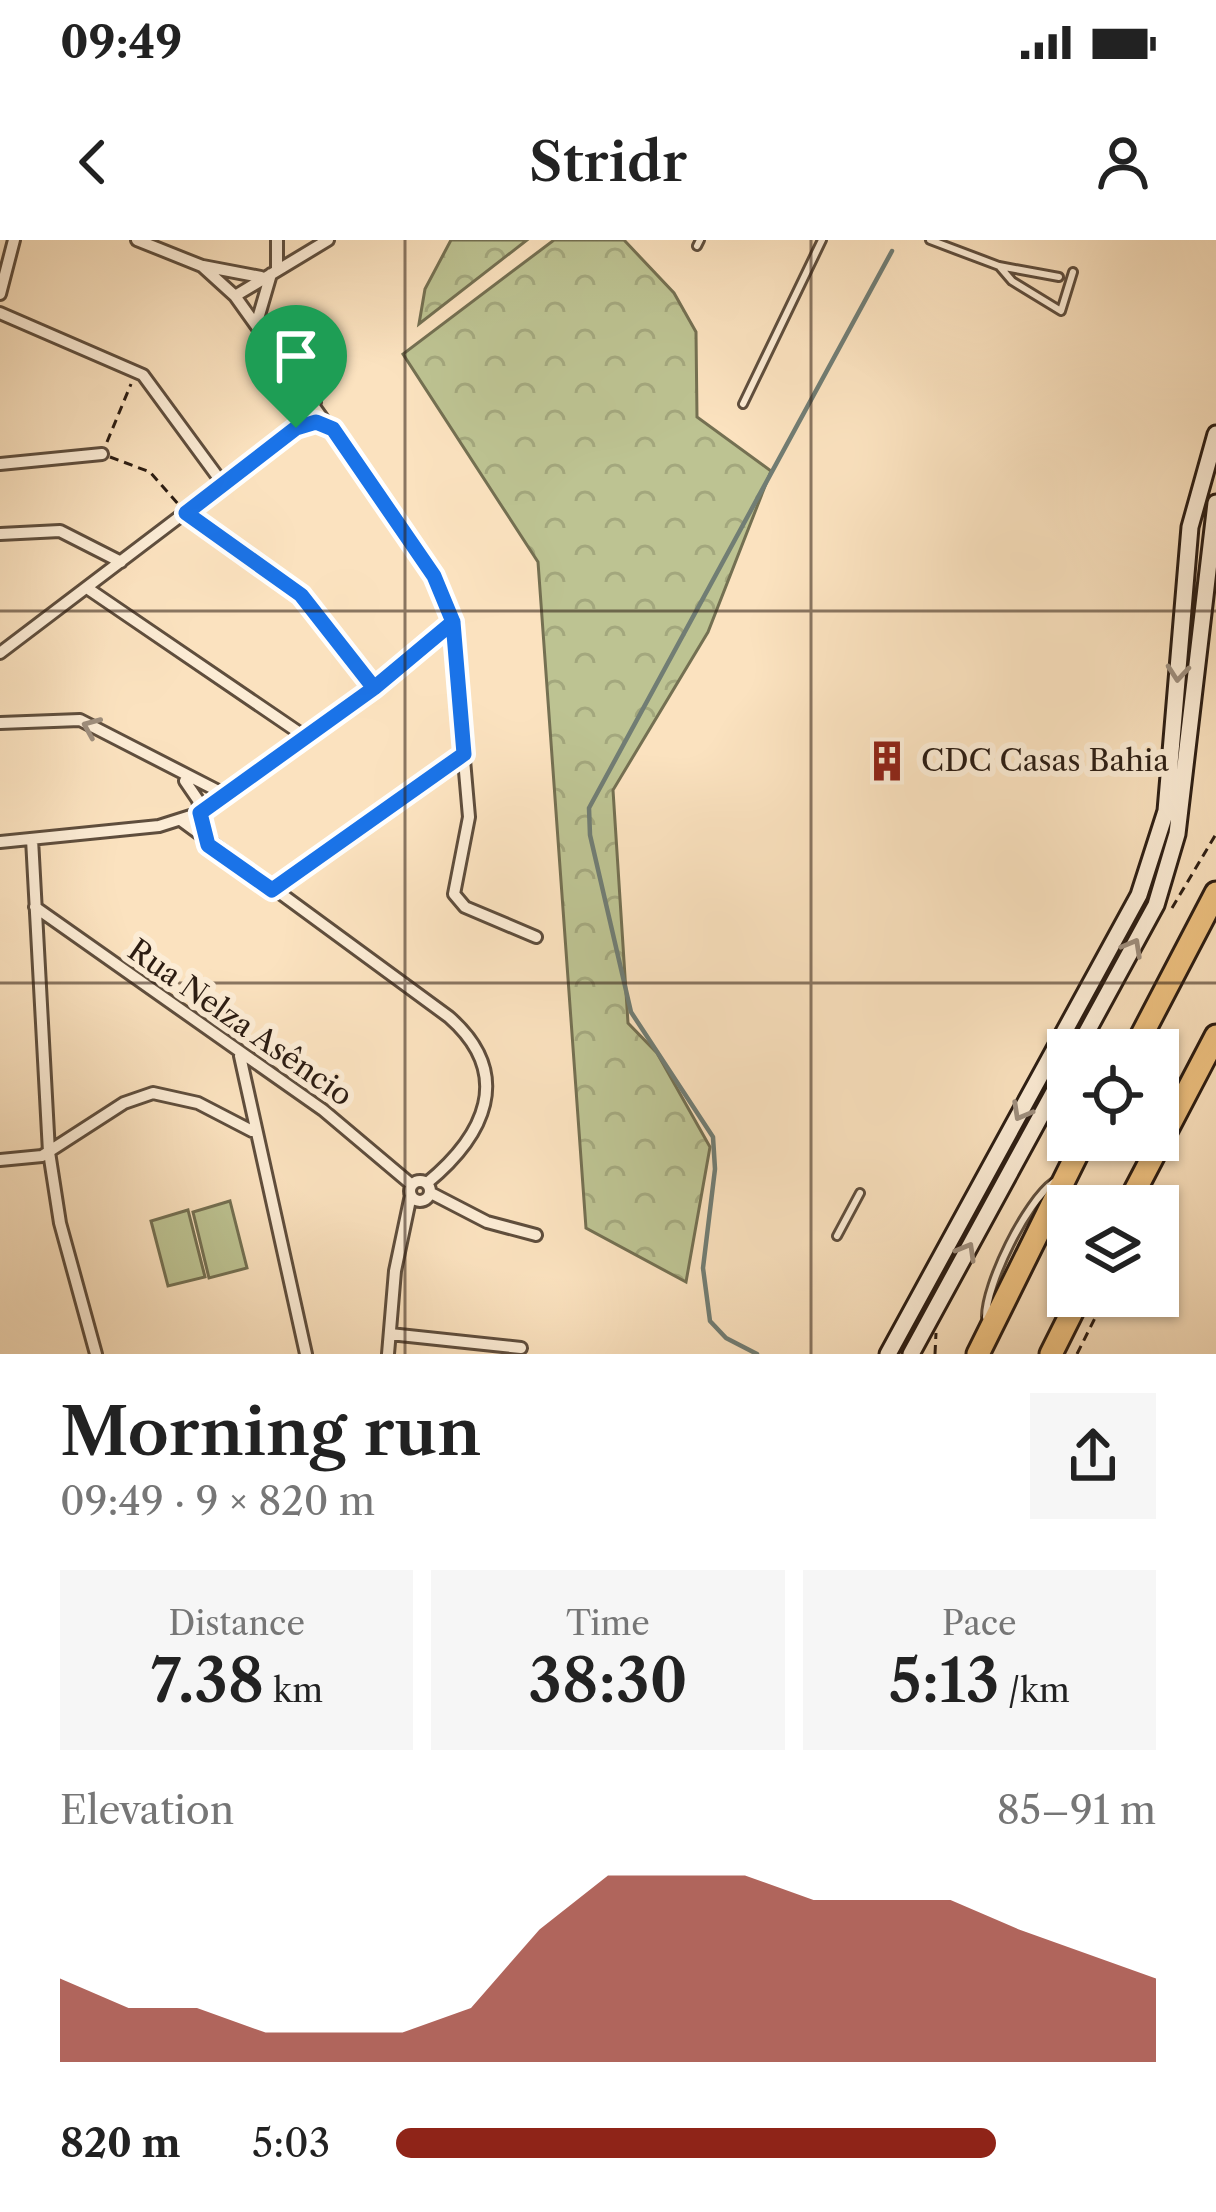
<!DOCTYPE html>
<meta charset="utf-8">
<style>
:root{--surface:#fff;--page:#f6f6f6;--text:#222;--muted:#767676;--accent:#8f2418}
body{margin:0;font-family:"Libre Caslon Text",serif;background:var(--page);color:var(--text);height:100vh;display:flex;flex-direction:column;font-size:45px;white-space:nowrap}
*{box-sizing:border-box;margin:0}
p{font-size:39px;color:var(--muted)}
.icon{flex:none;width:66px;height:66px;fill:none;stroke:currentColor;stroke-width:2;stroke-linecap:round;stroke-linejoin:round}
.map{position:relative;height:1114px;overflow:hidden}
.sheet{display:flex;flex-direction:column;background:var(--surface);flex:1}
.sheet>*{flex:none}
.tools{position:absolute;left:1047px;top:789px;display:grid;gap:24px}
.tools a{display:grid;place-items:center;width:132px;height:132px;border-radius:0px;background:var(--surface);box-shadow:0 3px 9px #0004;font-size:60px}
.pin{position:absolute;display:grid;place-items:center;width:102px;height:102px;color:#fff;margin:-123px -51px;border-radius:50% 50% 50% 0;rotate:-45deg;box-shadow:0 0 12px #0007}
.pin .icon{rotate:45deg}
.round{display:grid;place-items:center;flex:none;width:126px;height:126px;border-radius:0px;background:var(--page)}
.summary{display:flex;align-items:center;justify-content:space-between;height:204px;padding:0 60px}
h1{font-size:66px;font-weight:600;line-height:90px}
.metrics{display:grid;grid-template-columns:repeat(3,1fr);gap:18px;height:204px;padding:12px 60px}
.metrics div{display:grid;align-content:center;border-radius:0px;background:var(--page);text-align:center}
.metrics b{font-size:60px;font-weight:600}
.metrics small{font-size:33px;font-weight:400}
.metrics p{font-size:33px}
.chart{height:336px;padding:24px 60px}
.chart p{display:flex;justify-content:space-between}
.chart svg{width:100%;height:216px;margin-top:12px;fill:var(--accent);opacity:.7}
ul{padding:0 60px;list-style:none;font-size:39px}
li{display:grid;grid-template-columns:192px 144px 1fr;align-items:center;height:90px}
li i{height:30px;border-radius:15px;background:var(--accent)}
.status{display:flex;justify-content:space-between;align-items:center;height:84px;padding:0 60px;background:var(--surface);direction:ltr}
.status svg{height:33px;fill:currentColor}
header{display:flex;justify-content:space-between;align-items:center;height:156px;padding:0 60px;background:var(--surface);font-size:54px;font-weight:600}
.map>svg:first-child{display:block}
.forest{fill:url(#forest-crowns);stroke:#747052;stroke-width:3}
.pitch{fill:#bdc392;stroke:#747052;stroke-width:3}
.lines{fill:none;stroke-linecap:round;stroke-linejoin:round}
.stream{stroke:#717d74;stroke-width:4.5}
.lane-casing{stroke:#5f4e3d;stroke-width:12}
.street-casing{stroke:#5f4e3d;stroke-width:16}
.secondary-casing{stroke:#2b1c12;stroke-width:21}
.highway-casing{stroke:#2b1c12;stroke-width:27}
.path{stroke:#2b1c12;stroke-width:3;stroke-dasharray:9 6;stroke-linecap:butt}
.lane{stroke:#fcecd5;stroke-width:6}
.street{stroke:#fcecd5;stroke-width:10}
.secondary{stroke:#fcecd5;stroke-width:15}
.highway{stroke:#eec180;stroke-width:21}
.oneway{stroke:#9e8e7d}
.route-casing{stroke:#fff;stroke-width:24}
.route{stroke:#1a73e8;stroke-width:15}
.grid{fill:none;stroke:#2b1c12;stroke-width:3;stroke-opacity:0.55}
.labels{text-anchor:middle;stroke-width:12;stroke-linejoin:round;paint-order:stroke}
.poi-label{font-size:30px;fill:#2b1c12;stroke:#fcecd5;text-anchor:start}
.street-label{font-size:30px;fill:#2b1c12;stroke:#fcecd5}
</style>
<div class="status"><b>09:49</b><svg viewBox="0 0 49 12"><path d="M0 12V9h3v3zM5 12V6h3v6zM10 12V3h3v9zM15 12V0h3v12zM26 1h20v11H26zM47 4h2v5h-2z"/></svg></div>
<header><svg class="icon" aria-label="back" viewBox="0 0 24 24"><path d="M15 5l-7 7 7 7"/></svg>Stridr<svg class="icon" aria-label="person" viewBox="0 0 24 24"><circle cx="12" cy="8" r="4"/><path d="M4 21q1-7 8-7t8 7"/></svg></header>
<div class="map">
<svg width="1216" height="1114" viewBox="0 0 1216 1114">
<defs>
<pattern id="forest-crowns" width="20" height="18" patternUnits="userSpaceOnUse" patternTransform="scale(3)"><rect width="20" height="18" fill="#bdc392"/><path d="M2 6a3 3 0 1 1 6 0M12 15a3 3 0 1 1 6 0" fill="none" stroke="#a3a77d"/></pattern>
</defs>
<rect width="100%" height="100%" fill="#fbe2bf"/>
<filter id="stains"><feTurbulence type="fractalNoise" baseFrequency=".00167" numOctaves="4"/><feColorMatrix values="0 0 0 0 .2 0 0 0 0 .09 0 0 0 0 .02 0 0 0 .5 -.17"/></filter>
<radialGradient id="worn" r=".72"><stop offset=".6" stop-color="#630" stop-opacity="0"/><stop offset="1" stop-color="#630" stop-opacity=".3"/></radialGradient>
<path class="forest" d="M451,0H527L419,84L425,49Z
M554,0H624L674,53L696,92L697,177L771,231L708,392L613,550L628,783L657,813L710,907L686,1042L586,988L538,322L403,114Z"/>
<path class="pitch" d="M230,961L247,1028L209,1038L193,972Z
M188,970L205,1037L168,1046L151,981Z"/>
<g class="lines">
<path class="stream" d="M757,1114L726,1098L710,1081L703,1028L715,929L713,897L631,772L590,595L589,568L892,11"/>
<g class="lane-casing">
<path id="lane" d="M930,0L999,26L1059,37
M697,6L700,0
M1000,27L1012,41L1061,71L1073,32
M743,164L822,0
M837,996L860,953
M986,1077C986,1044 1026,962 1054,942"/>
</g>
<g class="street-casing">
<path id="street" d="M137,0L202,26L235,56L435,336L451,371L469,577L454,654L465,667L536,697
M203,26L261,37
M277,30V0
M0,54L14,0
M235,56L328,0
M0,73L143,135L223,244
M257,82L271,34
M294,139L303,163L297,184
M0,224L102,214
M186,273L314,366L374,448
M0,294L60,291L121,322
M87,348L307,498
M0,413L307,180L315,162
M0,483L80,480L228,556
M185,541L198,560L206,601
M182,581L449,777C515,835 484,896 427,943
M32,599L49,912L60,983L96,1114
M0,602L159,586L200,573L374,448L453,382
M272,650L464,514
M35,667L323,870L412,945
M240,816L306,1114
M0,920L42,916L124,863L153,853L198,863L252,891
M410 951a10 10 0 1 1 20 0a10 10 0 1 1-20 0Z
M431,953L487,982L536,995
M390,1094L521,1108
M388,1114L395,1031L411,955"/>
</g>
<g class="secondary-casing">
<path id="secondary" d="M1077,810L1156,665L1177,594L1216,263
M888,1114L1139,655L1166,571L1190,287L1216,194
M911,1114L1068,826"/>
</g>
<g class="highway-casing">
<path id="highway" d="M1134,810L1216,653
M1127,966L1216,796
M978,1114L1084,900
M1051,1114L1080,1056"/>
</g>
<path class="path" d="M107,202L131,144
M110,217L150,232L179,265
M1172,668L1216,594
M935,1114L936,1093
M1077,1114L1106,1056"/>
<use href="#lane" class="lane"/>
<use href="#street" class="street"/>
<use href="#secondary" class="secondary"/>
<use href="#highway" class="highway"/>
</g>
<defs><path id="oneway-chevron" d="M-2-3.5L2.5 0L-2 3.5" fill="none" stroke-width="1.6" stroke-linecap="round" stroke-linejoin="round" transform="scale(3)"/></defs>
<g class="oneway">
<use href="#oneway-chevron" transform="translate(1178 433) rotate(95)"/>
<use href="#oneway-chevron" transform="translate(91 487) rotate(-157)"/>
<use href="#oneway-chevron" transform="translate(1133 707) rotate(-61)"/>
<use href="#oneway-chevron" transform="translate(1021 872) rotate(119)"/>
<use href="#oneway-chevron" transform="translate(967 1011) rotate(-60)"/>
</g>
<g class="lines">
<g class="route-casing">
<path id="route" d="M296,188L316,182L333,189L434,336L453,382L374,448L200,573L208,605L272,650L464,514L453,382L374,448L301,355L186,273L296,188"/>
</g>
<use href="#route" class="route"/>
</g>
<path class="grid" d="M405,0V1114M811,0V1114M0,371H1216M0,743H1216"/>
<defs>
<g id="building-bare" transform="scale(3.24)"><path d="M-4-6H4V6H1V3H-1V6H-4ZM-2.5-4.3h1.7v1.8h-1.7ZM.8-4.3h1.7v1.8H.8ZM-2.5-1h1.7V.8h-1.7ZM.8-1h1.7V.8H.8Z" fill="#8f2418" stroke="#fcecd5" stroke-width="2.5" paint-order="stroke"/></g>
</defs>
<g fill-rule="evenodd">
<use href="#building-bare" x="887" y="521"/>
</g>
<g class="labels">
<g class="poi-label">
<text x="921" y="531">CDC Casas Bahia</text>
</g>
<g class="street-label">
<text transform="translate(240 783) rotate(35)" y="10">Rua Nelza Asêncio</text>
</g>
</g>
<rect width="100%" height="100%" filter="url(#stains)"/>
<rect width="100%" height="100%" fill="url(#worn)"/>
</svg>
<div class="tools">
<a><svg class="icon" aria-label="locate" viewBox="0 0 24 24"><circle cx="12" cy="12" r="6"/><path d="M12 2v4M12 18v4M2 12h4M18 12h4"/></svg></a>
<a><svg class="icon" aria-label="layers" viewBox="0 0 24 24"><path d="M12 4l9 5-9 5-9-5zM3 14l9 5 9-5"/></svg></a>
</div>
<div class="pin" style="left:296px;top:188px;background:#1e9e55"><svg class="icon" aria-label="arrive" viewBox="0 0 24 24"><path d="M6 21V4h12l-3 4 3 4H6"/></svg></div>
</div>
<section class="sheet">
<div class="summary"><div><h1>Morning run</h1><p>09:49 · 9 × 820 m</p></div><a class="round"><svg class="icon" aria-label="share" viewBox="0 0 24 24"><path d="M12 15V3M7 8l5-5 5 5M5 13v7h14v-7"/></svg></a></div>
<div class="metrics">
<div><p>Distance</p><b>7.38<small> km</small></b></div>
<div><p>Time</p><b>38:30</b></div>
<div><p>Pace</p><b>5:13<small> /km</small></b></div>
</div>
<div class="chart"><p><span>Elevation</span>85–91 m</p>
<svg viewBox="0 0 160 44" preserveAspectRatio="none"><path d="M0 44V27L10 33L20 33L30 38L40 38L50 38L60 33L70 17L80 6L90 6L100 6L110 11L120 11L130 11L140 17L150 22L160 27V44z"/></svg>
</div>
<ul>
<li><b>820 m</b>5:03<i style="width:79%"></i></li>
</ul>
</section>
